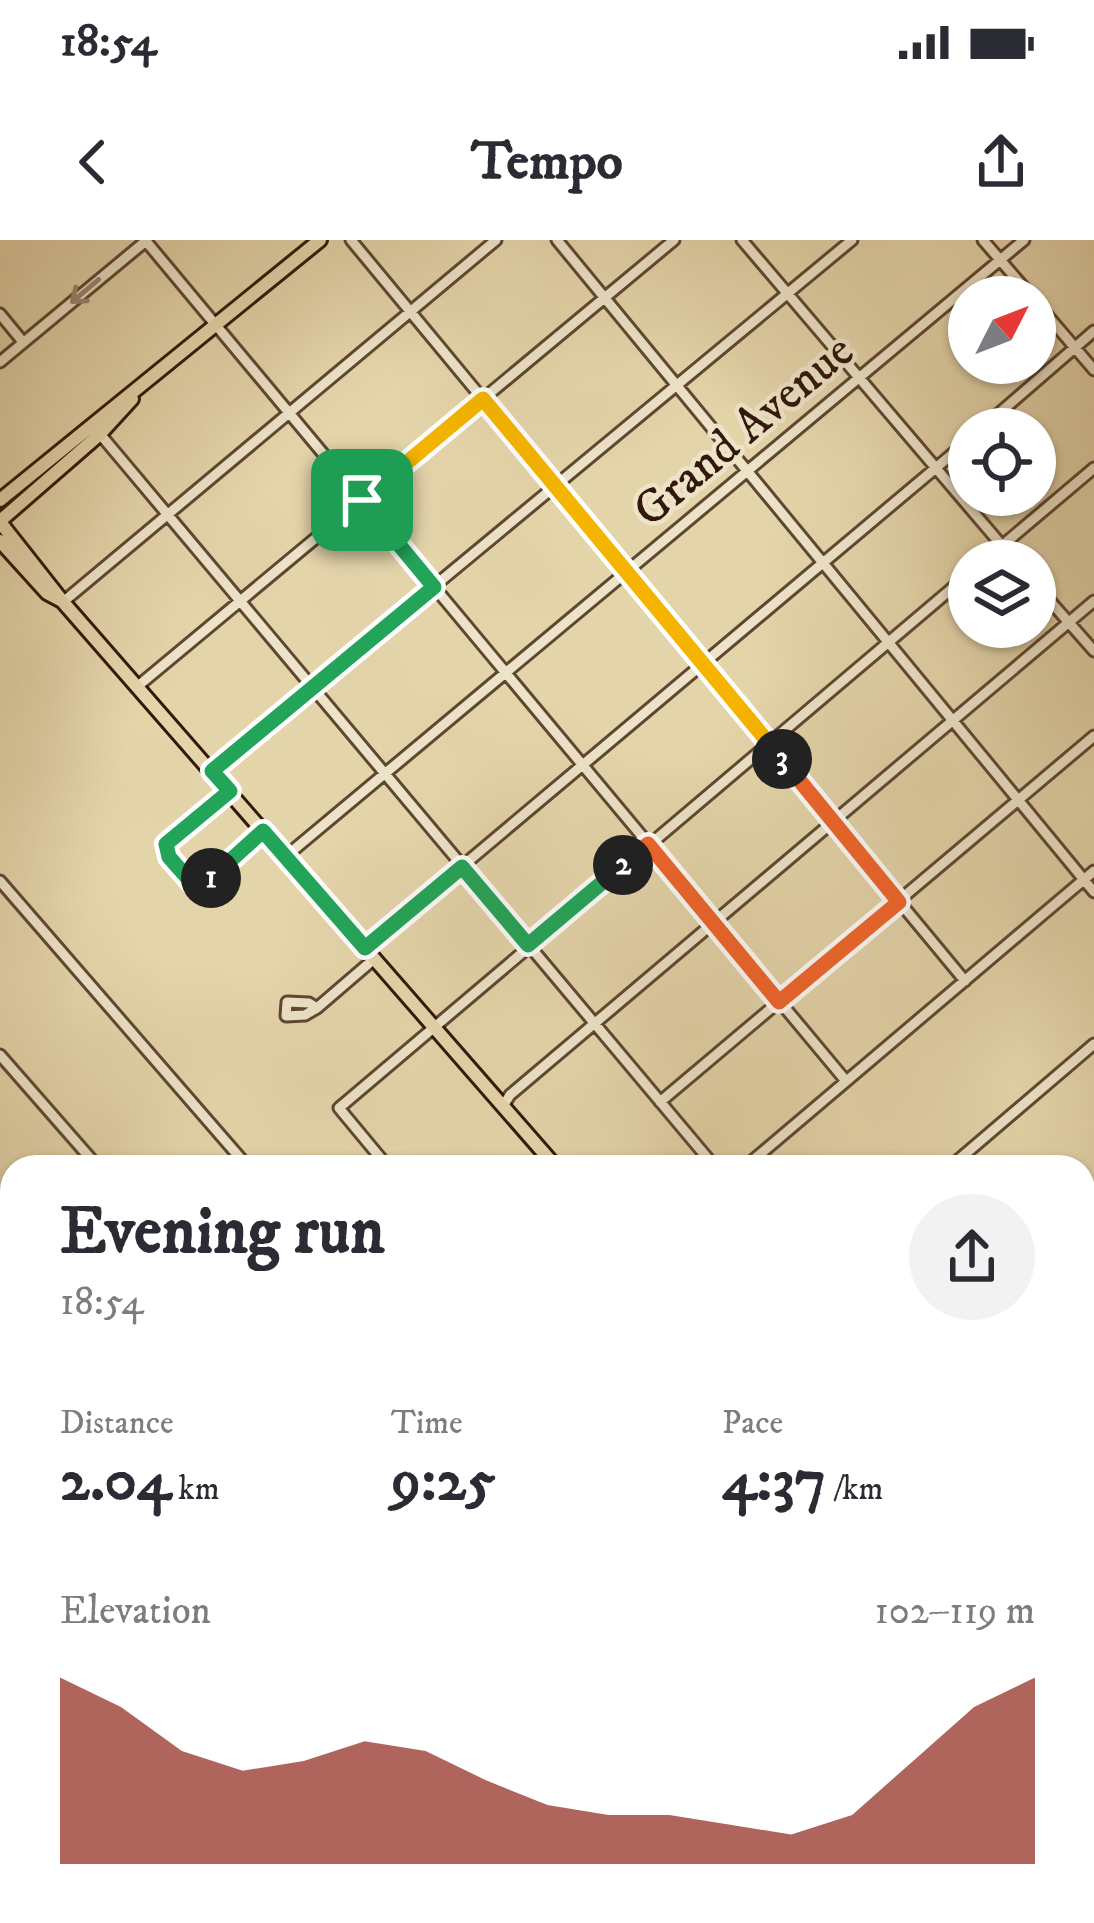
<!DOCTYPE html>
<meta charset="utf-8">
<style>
:root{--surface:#fff;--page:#f2f2f3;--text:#2b2b33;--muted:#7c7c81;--accent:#8f2418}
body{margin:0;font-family:"IM FELL DW Pica",serif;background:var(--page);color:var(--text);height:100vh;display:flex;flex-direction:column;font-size:45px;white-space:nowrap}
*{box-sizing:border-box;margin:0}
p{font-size:39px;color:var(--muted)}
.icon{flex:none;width:66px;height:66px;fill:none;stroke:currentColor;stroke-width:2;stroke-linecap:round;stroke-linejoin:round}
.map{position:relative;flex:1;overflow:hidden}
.details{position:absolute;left:0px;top:915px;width:1095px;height:768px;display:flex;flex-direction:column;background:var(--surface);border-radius:36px 36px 0 0;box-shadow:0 3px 9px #0004}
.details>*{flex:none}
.needle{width:78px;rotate:48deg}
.controls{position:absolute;left:948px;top:36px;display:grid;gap:24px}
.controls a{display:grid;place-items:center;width:108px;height:108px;border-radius:50%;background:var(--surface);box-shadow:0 3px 9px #0004;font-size:60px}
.pin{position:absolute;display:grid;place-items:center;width:102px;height:102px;color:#fff;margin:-51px;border-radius:24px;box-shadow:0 6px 18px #0006}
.km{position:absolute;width:60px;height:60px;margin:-30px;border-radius:50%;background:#222;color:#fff;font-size:33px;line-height:60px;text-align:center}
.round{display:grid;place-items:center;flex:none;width:126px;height:126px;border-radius:63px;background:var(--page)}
.summary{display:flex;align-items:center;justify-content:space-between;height:204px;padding:0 60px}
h1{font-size:66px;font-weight:700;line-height:90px}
.metrics{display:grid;grid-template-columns:repeat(3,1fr);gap:18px;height:204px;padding:12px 60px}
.metrics div{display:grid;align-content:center}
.metrics b{font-size:60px;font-weight:700}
.metrics small{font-size:33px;font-weight:400}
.metrics p{font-size:33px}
.chart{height:336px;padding:24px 60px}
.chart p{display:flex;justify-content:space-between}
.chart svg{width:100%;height:216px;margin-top:12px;fill:var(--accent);opacity:.7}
.status{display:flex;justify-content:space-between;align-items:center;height:84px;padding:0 60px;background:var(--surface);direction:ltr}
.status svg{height:33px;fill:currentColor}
header{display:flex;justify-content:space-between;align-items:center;height:156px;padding:0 60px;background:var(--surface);font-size:54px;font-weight:700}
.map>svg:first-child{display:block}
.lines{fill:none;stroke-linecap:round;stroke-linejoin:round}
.stream{stroke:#786249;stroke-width:3}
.minor-casing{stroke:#5e4731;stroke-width:15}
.major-casing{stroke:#321809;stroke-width:18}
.minor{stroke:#ede3c8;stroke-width:9}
.major{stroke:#e4d4aa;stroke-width:12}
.oneway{stroke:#998872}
.split-1-casing{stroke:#fff;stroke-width:24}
.split-2-casing{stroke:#fff;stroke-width:24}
.split-3-casing{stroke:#fff;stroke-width:24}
.split-4-casing{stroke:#fff;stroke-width:24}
.split-1{stroke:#22a559;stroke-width:15}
.split-2{stroke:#22a559;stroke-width:15}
.split-3{stroke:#f0652b;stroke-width:15}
.split-4{stroke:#f5b400;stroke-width:15}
.labels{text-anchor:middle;stroke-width:9;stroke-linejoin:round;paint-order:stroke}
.street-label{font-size:48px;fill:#321809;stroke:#ede3c8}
</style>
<div class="status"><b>18:54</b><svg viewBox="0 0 49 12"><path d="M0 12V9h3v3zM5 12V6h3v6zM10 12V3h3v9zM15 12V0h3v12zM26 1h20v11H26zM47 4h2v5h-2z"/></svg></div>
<header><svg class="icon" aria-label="back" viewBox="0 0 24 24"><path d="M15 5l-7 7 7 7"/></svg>Tempo<svg class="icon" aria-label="share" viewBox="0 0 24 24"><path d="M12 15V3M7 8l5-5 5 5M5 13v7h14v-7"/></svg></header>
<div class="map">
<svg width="1094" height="1683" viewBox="0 0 1094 1683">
<rect width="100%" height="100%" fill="#e4d4aa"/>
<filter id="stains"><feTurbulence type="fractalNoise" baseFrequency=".00167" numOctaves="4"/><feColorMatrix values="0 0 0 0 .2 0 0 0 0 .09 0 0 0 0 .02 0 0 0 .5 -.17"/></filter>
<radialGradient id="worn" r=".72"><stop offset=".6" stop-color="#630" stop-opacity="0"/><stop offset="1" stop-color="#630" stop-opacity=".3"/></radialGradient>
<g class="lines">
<path class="stream" d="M0,1473L12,1491
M414,1671L423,1683"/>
<g class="minor-casing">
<path id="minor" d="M145,0L846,841
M351,0L965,741
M557,0L1094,652
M742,0L1015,321
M983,0L1032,57
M1035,61L1094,130
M0,74L23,102
M0,122L147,0
M981,189L1094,91
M100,194L715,927
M984,321L1094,228
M1035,344L1094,411
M63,362L496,0
M138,446L674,0
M211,531L852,0
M229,552L166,604L169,617L192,643L206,642L263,591
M285,617L1024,0
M0,641L248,927
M365,708L969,200
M287,762L309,763L317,768L305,775L286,776Z
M317,768L374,719
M0,815L98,927
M660,862L1094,496
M503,866L510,855L1094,361
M388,927L339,868L969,334
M745,927L1094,631
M950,927L1094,804
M1083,988L1094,979
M0,998L12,1012
M1094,1124L1087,1130L1094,1138
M1083,1178L1094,1168
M1083,1298L1094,1288
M1083,1421L1094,1414
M0,1522L12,1536
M1083,1528L1094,1519
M0,1557L12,1547
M1083,1611L1094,1602
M290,1671L301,1683
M513,1671L524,1683
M799,1671L810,1683
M755,1683L769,1671
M995,1683L1010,1671
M1026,1683L1041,1671"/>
</g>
<g class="major-casing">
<path id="major" d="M0,260L320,0
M0,281L100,194L132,159
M0,282L63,362L556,927
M0,301L47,353L62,361
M1083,1531L1094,1544"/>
</g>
<use href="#minor" class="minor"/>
<use href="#major" class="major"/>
</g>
<defs><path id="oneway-shaft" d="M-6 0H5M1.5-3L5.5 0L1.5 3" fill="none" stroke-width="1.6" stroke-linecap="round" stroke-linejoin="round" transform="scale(3)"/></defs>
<use class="oneway" href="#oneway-shaft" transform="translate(85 51) rotate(140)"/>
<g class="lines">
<g class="split-1-casing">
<path id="split-1" d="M211,638L192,643L169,617L166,604L230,551L212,531L434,347L362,260"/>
</g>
<g class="split-2-casing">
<path id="split-2" d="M211,638L263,591L365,708L462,627L528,705L623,625"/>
</g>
<g class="split-3-casing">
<path id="split-3" d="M623,625L648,604L779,762L899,662L782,519"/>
</g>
<g class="split-4-casing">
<path id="split-4" d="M362,260L483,159L782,519"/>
</g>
<use href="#split-1" class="split-1"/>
<use href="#split-2" class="split-2"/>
<use href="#split-3" class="split-3"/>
<use href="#split-4" class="split-4"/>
</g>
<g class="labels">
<g class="street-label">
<text transform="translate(742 189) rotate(-40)" y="17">Grand Avenue</text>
</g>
</g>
<rect width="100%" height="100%" filter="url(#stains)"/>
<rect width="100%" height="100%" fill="url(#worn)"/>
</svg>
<div class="controls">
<a><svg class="needle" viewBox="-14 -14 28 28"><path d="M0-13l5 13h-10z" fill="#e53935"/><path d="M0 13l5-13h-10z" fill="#7c7c81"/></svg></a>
<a><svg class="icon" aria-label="locate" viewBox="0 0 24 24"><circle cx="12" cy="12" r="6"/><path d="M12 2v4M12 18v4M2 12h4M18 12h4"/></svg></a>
<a><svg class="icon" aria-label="layers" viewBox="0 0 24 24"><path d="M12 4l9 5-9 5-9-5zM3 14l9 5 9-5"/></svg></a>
</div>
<div class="pin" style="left:362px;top:260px;background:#1e9e55"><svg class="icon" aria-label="arrive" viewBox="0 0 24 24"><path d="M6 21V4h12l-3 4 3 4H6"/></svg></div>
<b class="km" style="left:211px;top:638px">1</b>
<b class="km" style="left:623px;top:625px">2</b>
<b class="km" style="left:782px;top:519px">3</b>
<section class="details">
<div class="summary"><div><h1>Evening run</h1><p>18:54</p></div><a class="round"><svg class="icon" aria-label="share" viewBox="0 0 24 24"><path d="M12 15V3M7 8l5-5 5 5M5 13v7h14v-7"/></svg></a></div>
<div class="metrics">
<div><p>Distance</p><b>2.04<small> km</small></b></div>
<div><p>Time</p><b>9:25</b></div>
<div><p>Pace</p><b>4:37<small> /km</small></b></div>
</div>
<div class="chart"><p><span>Elevation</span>102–119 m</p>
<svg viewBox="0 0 160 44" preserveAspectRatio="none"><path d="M0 44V6L10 12L20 21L30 25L40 23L50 19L60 21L70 27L80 32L90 34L100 34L110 36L120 38L130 34L140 23L150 12L160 6V44z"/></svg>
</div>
</section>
</div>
